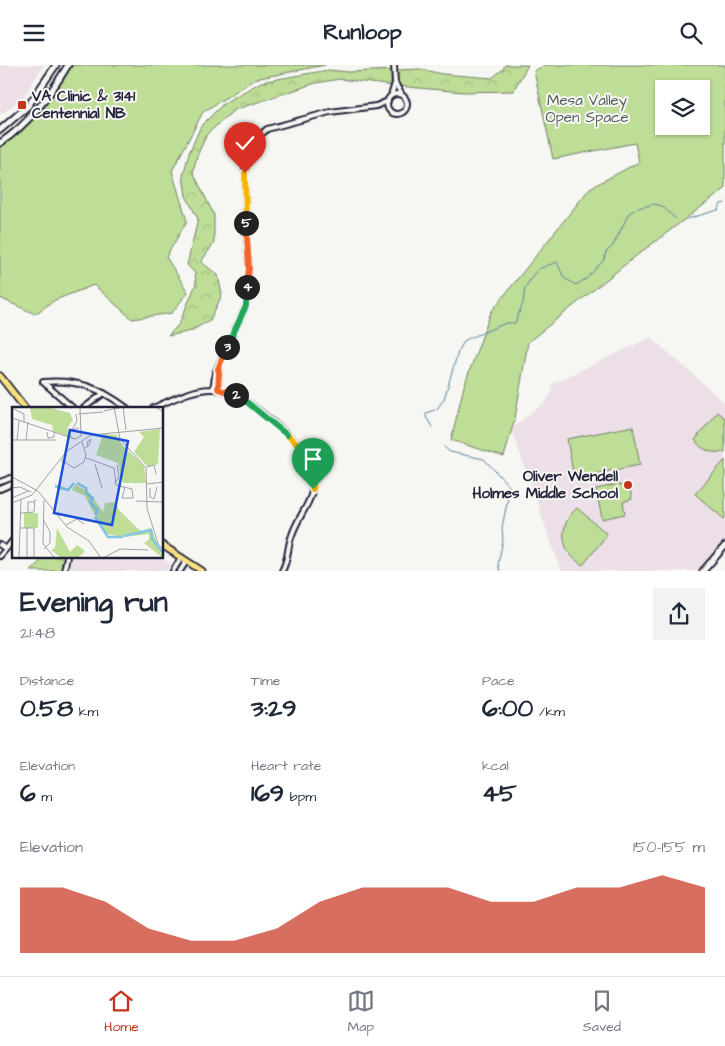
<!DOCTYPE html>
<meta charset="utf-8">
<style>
:root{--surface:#fff;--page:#f2f2f3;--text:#1f2937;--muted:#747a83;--line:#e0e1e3;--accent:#c8321e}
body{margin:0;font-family:"Architects Daughter",sans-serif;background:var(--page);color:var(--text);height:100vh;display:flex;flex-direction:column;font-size:19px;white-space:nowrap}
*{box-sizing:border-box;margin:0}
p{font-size:16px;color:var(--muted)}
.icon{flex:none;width:28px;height:28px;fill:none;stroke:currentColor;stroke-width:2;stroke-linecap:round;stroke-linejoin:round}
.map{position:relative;height:506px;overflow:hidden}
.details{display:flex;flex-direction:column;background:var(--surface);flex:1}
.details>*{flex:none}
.controls{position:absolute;left:655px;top:15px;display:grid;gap:10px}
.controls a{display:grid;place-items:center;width:55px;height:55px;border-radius:0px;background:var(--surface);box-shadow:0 1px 4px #0004;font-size:25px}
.pin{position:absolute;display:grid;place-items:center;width:42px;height:42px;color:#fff;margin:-51px -21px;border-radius:50% 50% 50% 0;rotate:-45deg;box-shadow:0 0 5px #0007}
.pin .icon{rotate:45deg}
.km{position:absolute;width:25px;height:25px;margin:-12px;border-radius:50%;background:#222;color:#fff;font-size:14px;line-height:25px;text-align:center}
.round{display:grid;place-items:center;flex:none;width:52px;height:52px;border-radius:0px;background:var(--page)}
.headline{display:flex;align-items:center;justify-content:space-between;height:85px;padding:0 20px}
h1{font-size:28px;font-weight:800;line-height:38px}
.figures{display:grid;grid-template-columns:repeat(3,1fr);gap:8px;height:85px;padding:5px 20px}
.figures div{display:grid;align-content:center}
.figures b{font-size:25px;font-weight:800}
.figures small{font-size:14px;font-weight:400}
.figures p{font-size:14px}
.chart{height:140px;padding:10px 20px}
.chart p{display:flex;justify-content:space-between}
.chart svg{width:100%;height:90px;margin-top:5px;fill:var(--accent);opacity:.7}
header{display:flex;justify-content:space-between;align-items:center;height:65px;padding:0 20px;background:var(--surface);font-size:22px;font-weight:800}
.menu{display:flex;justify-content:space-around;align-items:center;height:70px;border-top:1px solid var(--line);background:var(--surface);font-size:14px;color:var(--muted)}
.menu a{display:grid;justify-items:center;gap:2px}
.menu .selected{color:var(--accent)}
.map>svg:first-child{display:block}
.built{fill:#eddfe7}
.green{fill:#bedd96;stroke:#708068;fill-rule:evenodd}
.forest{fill:url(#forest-crowns);stroke:#708068}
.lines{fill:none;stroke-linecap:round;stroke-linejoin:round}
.stream{stroke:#5c85a0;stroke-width:1}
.minor-casing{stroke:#22223b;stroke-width:8}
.secondary-casing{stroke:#22223b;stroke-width:9}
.primary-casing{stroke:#22223b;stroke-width:9}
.minor{stroke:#f6f6f2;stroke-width:4}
.secondary{stroke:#f6f6f2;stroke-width:5}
.primary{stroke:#f9e181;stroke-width:5.5}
.split-1-casing{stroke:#fff;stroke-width:10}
.split-2-casing{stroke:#fff;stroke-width:10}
.split-3-casing{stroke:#fff;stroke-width:10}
.split-4-casing{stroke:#fff;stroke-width:10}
.split-5-casing{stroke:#fff;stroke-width:10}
.split-6-casing{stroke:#fff;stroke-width:10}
.split-1{stroke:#f5b400;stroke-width:6}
.split-2{stroke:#22a559;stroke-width:6}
.split-3{stroke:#f0652b;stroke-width:6}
.split-4{stroke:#22a559;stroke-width:6}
.split-5{stroke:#f0652b;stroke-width:6}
.split-6{stroke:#f5b400;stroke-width:6}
.poi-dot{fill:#c8321e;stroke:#f6f6f2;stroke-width:2}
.labels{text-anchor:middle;stroke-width:4;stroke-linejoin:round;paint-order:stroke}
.poi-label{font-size:15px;font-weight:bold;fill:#22223b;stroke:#f6f6f2;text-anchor:start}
.park-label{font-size:15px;fill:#515a56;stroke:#f6f6f2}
.inset-river{fill:none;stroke:#82c7e3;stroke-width:2.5}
.inset-road{fill:none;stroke:#a1a1a9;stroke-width:1}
.view{fill:#1d4ed8;fill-opacity:0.15;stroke:#1d4ed8;stroke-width:2.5}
.inset-edge{fill:none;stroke:#22223b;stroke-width:2.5}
</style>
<header><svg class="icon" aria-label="menu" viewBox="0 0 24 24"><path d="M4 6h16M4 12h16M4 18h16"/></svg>Runloop<svg class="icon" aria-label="search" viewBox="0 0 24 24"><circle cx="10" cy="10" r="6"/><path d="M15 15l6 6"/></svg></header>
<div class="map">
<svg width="725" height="506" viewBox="0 0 725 506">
<defs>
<pattern id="forest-crowns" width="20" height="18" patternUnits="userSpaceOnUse" patternTransform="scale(1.25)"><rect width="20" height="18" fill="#bedd96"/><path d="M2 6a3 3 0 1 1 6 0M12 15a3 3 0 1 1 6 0" fill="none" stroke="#a3bd82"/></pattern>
</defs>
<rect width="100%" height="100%" fill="#f6f6f2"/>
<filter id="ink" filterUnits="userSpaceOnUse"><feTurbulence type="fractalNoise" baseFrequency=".02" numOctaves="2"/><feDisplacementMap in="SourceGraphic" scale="10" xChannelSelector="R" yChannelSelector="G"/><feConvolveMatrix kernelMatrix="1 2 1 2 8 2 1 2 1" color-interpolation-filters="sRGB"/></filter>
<g filter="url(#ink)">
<path class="built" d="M0,0H44L22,34L0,50Z
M651,272L725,338V477L700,506H561L511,363L546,337L551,328L552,319Z
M72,492H162L169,498L171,501L166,506H69Z"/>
<path class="green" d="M71,0H325L255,14L203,47L172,106L187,156L166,192L188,227L172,248L132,254L94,220L55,235L35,249L0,233V77L41,48Z
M545,0H725V124L636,191L528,277L515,353L504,392L451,375L464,321L491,247L590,123L639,97L635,78L553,94L534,6ZM664,24H701V61H664Z
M717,347L725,354V387C713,389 702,386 695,375Z
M633,361L640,400L574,413L567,374Z
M725,395V453L724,454L695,429Z
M619,419V421L629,419L632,434L623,437L625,449L602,454L596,424Z
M577,443L606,468V471L583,500C560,488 557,460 577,443Z
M45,492H65L61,506H30Z"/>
<path class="forest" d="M505,0H528L513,26L463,27L386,20L340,14L316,18L234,45L207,69L197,91L193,107L214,150V178L201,197L218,210L222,230L210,255L191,266L168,271L179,259L196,219L195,208L187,200L198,154L186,131L183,111L189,88L201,61L224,38L261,17L328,5L348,7L421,4L442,9L492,13L503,4Z"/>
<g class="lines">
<path class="stream" d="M687,154L718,145L721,139L725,138
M432,362L426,352V348L437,344L444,334L458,287L465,275L506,258H515L523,238L525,223L533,210L538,204L557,197L564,213L576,220L586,214L604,195L606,187L613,181L629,148L638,143L654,139L662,141L676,154
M444,382L450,387L484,394L510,422L502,463L503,475L498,499L500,506"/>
<g class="minor-casing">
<path id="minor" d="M395,18L402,30
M387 39a10 10 0 1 1 20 0a10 10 0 1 1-20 0Z
M391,31L395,18L394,0
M213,324L216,306L246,241L249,202L246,167L245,99L251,79L267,64L330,47L376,41L388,36
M218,325L219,308L218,304
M73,343L43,317C78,314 100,323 127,343
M84,343L104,328
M153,343C172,335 193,323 214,324C222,325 229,327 236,330C250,337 294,373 303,386C309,393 312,401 313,410C316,435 299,448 292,470C287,482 289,494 282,506
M0,417L14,412
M0,424L14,418
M0,480L6,484L0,491
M6,484L14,474
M64,506L67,492
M173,506L181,493
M180,506L186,497"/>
</g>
<g class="secondary-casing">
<path id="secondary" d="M0,65L28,41L56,0
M0,78C30,58 50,30 68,0
M703,506L725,481"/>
</g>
<g class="primary-casing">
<path id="primary" d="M0,311L25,343
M162,480L202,506"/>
</g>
<use href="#minor" class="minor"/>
<use href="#secondary" class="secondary"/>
<use href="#primary" class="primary"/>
</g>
</g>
<g class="lines" filter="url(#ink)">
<g class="split-1-casing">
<path id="split-1" d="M287,370C305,385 315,400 313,424"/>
</g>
<g class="split-2-casing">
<path id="split-2" d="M236,330L248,338L287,370"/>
</g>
<g class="split-3-casing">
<path id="split-3" d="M227,282L218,304L219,308L218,324L236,330"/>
</g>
<g class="split-4-casing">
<path id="split-4" d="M227,282L246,241L247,222"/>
</g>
<g class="split-5-casing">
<path id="split-5" d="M246,158L249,202L247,222"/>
</g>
<g class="split-6-casing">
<path id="split-6" d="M245,108L246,158"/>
</g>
<use href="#split-1" class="split-1"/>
<use href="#split-2" class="split-2"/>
<use href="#split-3" class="split-3"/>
<use href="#split-4" class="split-4"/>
<use href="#split-5" class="split-5"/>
<use href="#split-6" class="split-6"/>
</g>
<g class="poi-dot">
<rect x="17" y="35" width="10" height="10" rx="2.5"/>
<circle cx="628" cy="420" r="5"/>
</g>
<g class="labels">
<g class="poi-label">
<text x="32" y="36">VA Clinic &amp; 3141<tspan x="32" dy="17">Centennial NB</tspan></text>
<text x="618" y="416" text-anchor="end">Oliver Wendell<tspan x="618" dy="17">Holmes Middle School</tspan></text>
</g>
<g class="park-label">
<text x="587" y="40">Mesa Valley<tspan x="587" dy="17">Open Space</tspan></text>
</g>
</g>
<g transform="translate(12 342)">
<rect width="151" height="151" fill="#f6f6f2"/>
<path d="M18,0H35L58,6L61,13L55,21L61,31L41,24L40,18L20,12ZM148,22L146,57L136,60L122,45L132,30L127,25ZM91,27L105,28L110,38L132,59L134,76H111L106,56L84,48ZM63,77L77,85L91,105L93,96L104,95L106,102L125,121L130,124L139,121L151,151L132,136L137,132V127L111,130L96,127L89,121L73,89L60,83ZM12,106H26V121H12ZM45,121L58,145L65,138L73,144L67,150L50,151L39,143L43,141Z" fill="#bedd96"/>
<path class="inset-river" d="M65,76L74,81L75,87L81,91L78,95L85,103L84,108M43,79L56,83L62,76M83,110L96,130H111M112,129L139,123L140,132L152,147"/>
<path class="inset-road" d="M102,0L108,32L134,61L135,101L146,137L152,143M111,0L114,23M144,0L151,5V21M0,1L12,7V15M92,4L111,0M64,7L65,14L60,23L67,21M66,7L91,5M0,11L63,32M35,25L36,31L42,30V25M63,32L69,29L68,0M0,33H44M5,33L7,14M14,33L16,15M73,41L75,40L77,38L79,32L75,35L76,39M74,51L102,61L104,78M49,53L62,61L72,55L74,48L70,35M83,57L90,81M135,60L142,58L144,67M0,70L26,84L55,120L77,134L89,151M103,76L107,70L105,58M135,77L152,75M104,78L120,82L121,91M113,80L110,91H121M0,81L8,80L19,85M138,81V90L142,92L145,80M0,91L16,84M32,93L31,137L42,150M124,94L152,95M0,96L20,88L55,44L79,28L152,21M16,105V95H23M9,106L22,105L23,92M31,112L38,125V136L32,142M54,118L65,112L72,117M9,121H22V151M15,121V151M7,151L9,93M91,151L108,142L136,143"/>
<path class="view" d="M58,23L116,34L100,118L42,106Z"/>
<rect width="151" height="151" class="inset-edge"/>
</g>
</svg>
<div class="controls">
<a><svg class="icon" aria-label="layers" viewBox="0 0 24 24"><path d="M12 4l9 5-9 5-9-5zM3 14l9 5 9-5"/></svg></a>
</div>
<div class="pin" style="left:313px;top:424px;background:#1e9e55"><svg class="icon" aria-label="arrive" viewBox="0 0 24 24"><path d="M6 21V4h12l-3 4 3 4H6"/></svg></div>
<div class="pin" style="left:245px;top:108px;background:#d93025"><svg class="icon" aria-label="check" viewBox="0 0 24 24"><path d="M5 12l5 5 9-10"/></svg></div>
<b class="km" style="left:236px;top:330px">2</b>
<b class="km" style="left:227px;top:282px">3</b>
<b class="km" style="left:247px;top:222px">4</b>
<b class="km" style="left:246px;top:158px">5</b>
</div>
<section class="details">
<div class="headline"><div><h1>Evening run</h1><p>21:48</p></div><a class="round"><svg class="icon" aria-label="share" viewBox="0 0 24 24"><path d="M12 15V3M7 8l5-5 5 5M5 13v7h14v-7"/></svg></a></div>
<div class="figures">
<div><p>Distance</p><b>0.58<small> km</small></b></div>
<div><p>Time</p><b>3:29</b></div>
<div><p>Pace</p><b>6:00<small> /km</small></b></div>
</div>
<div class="figures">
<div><p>Elevation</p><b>6<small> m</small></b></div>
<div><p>Heart rate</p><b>169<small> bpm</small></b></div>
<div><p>kcal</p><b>45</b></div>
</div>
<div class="chart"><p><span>Elevation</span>150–155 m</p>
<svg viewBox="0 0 160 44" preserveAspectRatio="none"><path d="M0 44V12L10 12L20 19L30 32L40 38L50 38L60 32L70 19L80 12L90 12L100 12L110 19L120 19L130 12L140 12L150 6L160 12V44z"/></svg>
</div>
</section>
<nav class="menu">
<a class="selected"><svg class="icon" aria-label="home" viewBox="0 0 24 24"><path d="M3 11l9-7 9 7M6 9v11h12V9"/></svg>Home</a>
<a><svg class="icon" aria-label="map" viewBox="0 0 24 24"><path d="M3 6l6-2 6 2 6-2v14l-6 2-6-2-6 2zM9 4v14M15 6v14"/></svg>Map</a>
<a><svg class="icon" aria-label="saved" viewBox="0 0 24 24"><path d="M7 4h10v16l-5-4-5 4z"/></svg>Saved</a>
</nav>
